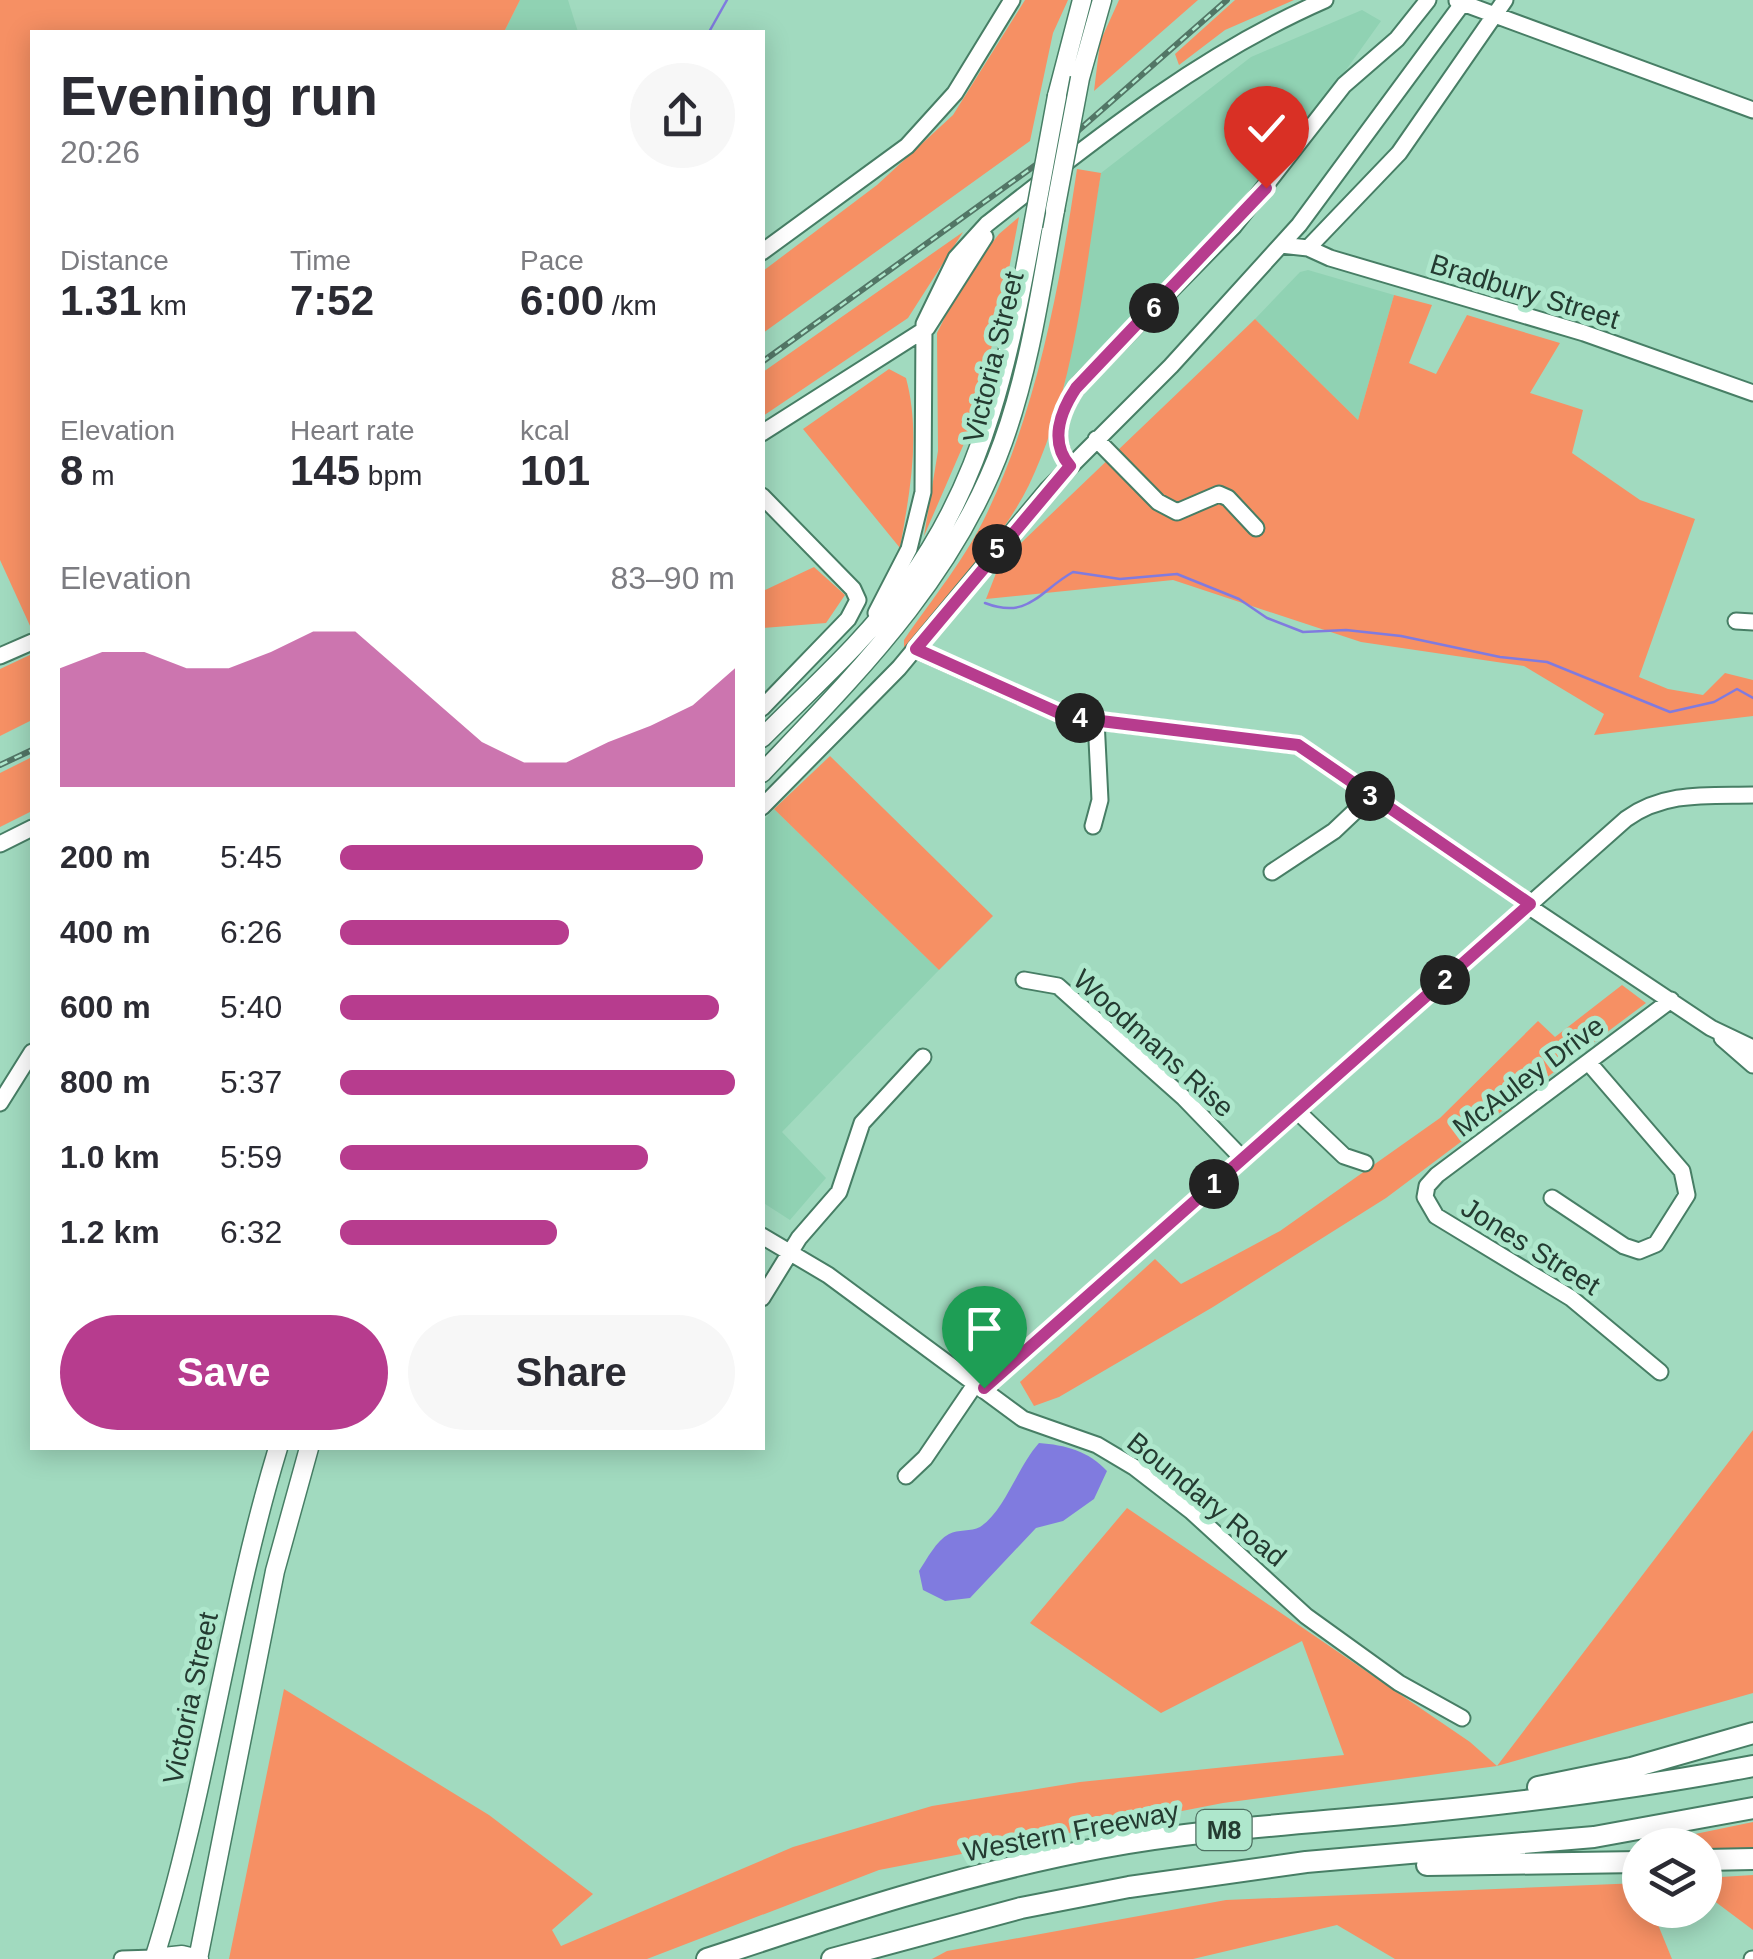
<!DOCTYPE html>
<meta charset="utf-8">
<style>
:root{--surface:#fff;--page:#f7f7f7;--text:#2b2b33;--muted:#7c7c81;--accent:#b73c8e}
body{margin:0;font-family:Helvetica,sans-serif;background:var(--page);color:var(--text);height:100vh;display:flex;flex-direction:column;font-size:38px;white-space:nowrap}
*{box-sizing:border-box;margin:0}
p{font-size:32px;color:var(--muted)}
.icon{flex:none;width:55px;height:55px;fill:none;stroke:currentColor;stroke-width:2;stroke-linecap:round;stroke-linejoin:round}
.map{position:relative;flex:1;overflow:hidden}
.sheet{position:absolute;left:30px;top:30px;width:735px;height:1420px;display:flex;flex-direction:column;background:var(--surface);border-radius:0px;box-shadow:0 5px 25px #0003}
.sheet>*{flex:none}
.fabs{position:absolute;left:1622px;top:1828px;display:grid;gap:20px}
.fabs a{display:grid;place-items:center;width:100px;height:100px;border-radius:50%;background:var(--surface);box-shadow:0 5px 25px #0003;font-size:50px}
.pin{position:absolute;display:grid;place-items:center;width:85px;height:85px;color:#fff;margin:-102px -42px;border-radius:50% 50% 50% 0;rotate:-45deg;box-shadow:0 0 10px #0007}
.pin .icon{rotate:45deg}
.km{position:absolute;width:50px;height:50px;margin:-25px;border-radius:50%;background:#222;color:#fff;font-size:28px;line-height:50px;text-align:center}
.round{display:grid;place-items:center;flex:none;width:105px;height:105px;border-radius:52px;background:var(--page)}
.head{display:flex;align-items:center;justify-content:space-between;height:170px;padding:0 30px}
h1{font-size:55px;font-weight:700;line-height:75px}
.metrics{display:grid;grid-template-columns:repeat(3,1fr);gap:15px;height:170px;padding:10px 30px}
.metrics div{display:grid;align-content:center}
.metrics b{font-size:42px;font-weight:700}
.metrics small{font-size:28px;font-weight:400}
.metrics p{font-size:28px}
.chart{height:280px;padding:20px 30px}
.chart p{display:flex;justify-content:space-between}
.chart svg{width:100%;height:180px;margin-top:10px;fill:var(--accent);opacity:.7}
.primary-button{display:flex;gap:20px;margin-top:auto;padding:20px 30px}
.primary-button a{flex:1;height:115px;border-radius:60px;background:var(--accent);color:#fff;font-size:40px;font-weight:700;line-height:115px;text-align:center}
.primary-button a+a{background:var(--page);color:var(--text)}
ul{padding:0 30px;list-style:none;font-size:32px}
li{display:grid;grid-template-columns:160px 120px 1fr;align-items:center;height:75px}
li i{height:25px;border-radius:12px;background:var(--accent)}
.map>svg:first-child{display:block}
.built{fill:#90d2b3}
.green{fill:#f69064}
.water{fill:#807bdf}
.lines{fill:none;stroke-linecap:round;stroke-linejoin:round}
.stream{stroke:#807bdf;stroke-width:2.5}
.minor-casing{stroke:#477e65;stroke-width:19}
.major-casing{stroke:#477e65;stroke-width:21}
.highway-casing{stroke:#477e65;stroke-width:24}
.minor{stroke:#fff;stroke-width:15}
.major{stroke:#fff;stroke-width:18}
.highway{stroke:#fff;stroke-width:20}
.rail-casing{stroke:#527666;stroke-width:6}
.rail{stroke:#aee7cc;stroke-width:2.5;stroke-dasharray:8;stroke-linecap:butt}
.major-bridge-casing{stroke:#477e65;stroke-width:21;stroke-linecap:butt}
.major-bridge{stroke:#fff;stroke-width:18}
.route-casing{stroke:#fff;stroke-width:20}
.route{stroke:#b73c8e;stroke-width:12}
.labels{text-anchor:middle;stroke-width:10;stroke-linejoin:round;paint-order:stroke}
.shield{fill:#aee7cc;stroke:#4d6f60;stroke-width:2.5}
.shield-label{font-size:25px;font-weight:bold;fill:#243b31}
.street-label{font-size:28px;fill:#243b31;stroke:#aee7cc}
</style>
<div class="map">
<svg width="1753" height="1959" viewBox="0 0 1753 1959">
<rect width="100%" height="100%" fill="#a1dabf"/>
<path class="built" d="M520,0H568L578,32H504Z
M1362,10L1381,21L1296,140L1064,388L1101,173L1251,57Z
M1308,270L1394,295L1358,420L1255,319L1300,272Z
M774,809L939,970L782,1132L826,1178L790,1220L762,1202V822Z"/>
<path class="green" d="M0,0H520L504,32H32L31,628L0,560Z
M1025,0H1068L1053,33L1030,141L763,333V271L877,185L953,115Z
M1119,0H1198L1094,91L1100,42Z
M1235,0H1294L1225,30L1179,65L1175,54Z
M1077,169L1101,173C1084,277 1075,389 1029,485C1001,542 945,599 904,649V640C932,599 967,557 988,511C1038,405 1060,284 1077,169Z
M1019,217L1002,305L972,425L924,536L938,451L937,333L964,279L999,234Z
M963,232L908,318L763,416V372Z
M1394,295L1432,305L1409,363L1436,374L1467,315L1560,343L1530,393L1583,410L1572,453L1640,500L1695,519L1639,677L1668,689L1703,695L1725,673L1753,680V716L1594,735L1604,714L1524,666L1361,642L1173,580L986,599L1000,563L1255,319L1358,420Z
M889,369L906,378C921,434 910,491 900,548L803,429Z
M814,567L845,595L826,623L763,628V591Z
M32,654V720L0,736V669Z
M830,756L993,916L939,970L774,809Z
M32,757V811L0,827V773Z
M1622,985L1646,1003L1386,1198L1213,1307L1059,1397L1034,1406L1020,1382L1155,1259L1181,1284L1280,1231L1440,1118L1538,1021L1555,1037Z
M1753,1430V1693L1497,1766L1223,1803L879,1870L647,1959H229L284,1689L489,1815L593,1894L552,1930L561,1946L793,1847L932,1806L1080,1782L1344,1755L1302,1641L1161,1713L1030,1623L1127,1508L1470,1742L1497,1766Z
M1753,1822V1851H1705V1845H1642Z
M1753,1875V1930L1705,1894V1878Z
M1640,1883V1910H1652L1672,1959H1395L1337,1925L1193,1959H932L947,1951L1226,1900Z"/>
<path class="water" d="M1039,1443C1065,1445 1089,1451 1107,1471L1094,1499L1063,1521L1036,1528L970,1598L945,1601L923,1590L919,1571C927,1559 936,1541 949,1534C958,1529 971,1532 980,1527C1004,1512 1018,1466 1039,1443Z"/>
<g class="lines">
<path class="stream" d="M709,32L727,0
M985,603C1029,620 1039,591 1073,572L1120,579L1177,574L1239,599L1267,618L1303,632L1346,630L1401,636L1500,657L1547,662L1670,712L1714,702L1737,689L1753,698"/>
<g class="minor-casing">
<path id="minor" d="M1457,1L1753,110
M1281,245L1308,248L1330,258L1584,333L1753,393
M1308,248L1399,153L1505,0
M762,252L907,146L955,93L1012,0
M762,433L927,328L985,237
M1096,439L1158,502L1177,512L1219,494L1228,498L1256,528
M1070,466C1048,439 1061,408 1080,383L1234,226L1344,85L1397,39L1428,0
M762,496L853,589L858,600L848,619L762,708
M876,613L909,549L923,492L924,324L956,258L987,224C1094,140 1199,55 1325,0
M1736,621L1753,622
M915,649L1068,717L1298,745L1530,904
M0,656L32,642
M762,807L899,668L1047,490L1171,366L1299,225L1465,0
M1093,826L1100,800L1096,720
M0,844L32,828
M1272,872L1334,831L1371,796
M1528,906L1711,1028L1753,1048
M1024,980L1058,986L1184,1098L1242,1158
M1722,1038L1753,1065
M0,1103L32,1052
M1297,1111L1344,1156L1365,1163
M1552,1198L1624,1246L1639,1251L1656,1244L1687,1195L1682,1171L1589,1063
M762,1236L828,1275L1023,1419L1097,1445L1134,1467L1191,1511L1306,1616L1399,1683L1462,1718
M762,1298L799,1238L839,1192L862,1123L923,1057
M1660,1372L1571,1298L1436,1216L1425,1197L1427,1186L1437,1175L1671,1000
M984,1388L1626,819C1665,791 1708,796 1753,795
M906,1476L925,1458L976,1383
M122,1959L154,1958
M1752,1959H1753"/>
</g>
<g class="major-casing">
<path id="major" d="M1080,78L1102,0
M1057,96L1082,0
M762,738C812,688 867,639 908,582C986,476 1010,353 1033,226
M762,773C858,672 955,576 1003,442C1030,367 1041,287 1055,210
M154,1958L182,1955L199,1959
M154,1959C207,1792 227,1616 278,1448
M198,1959L275,1571L309,1448"/>
</g>
<g class="highway-casing">
<path id="highway" d="M1538,1787L1631,1768L1753,1733
M1705,1860L1753,1859
M1427,1865L1640,1862
M707,1959C836,1916 966,1873 1100,1848C1207,1828 1316,1823 1423,1812C1534,1801 1644,1787 1753,1766
M832,1959L1021,1908L1129,1887L1306,1862L1594,1837L1753,1808"/>
</g>
<use href="#minor" class="minor"/>
<use href="#major" class="major"/>
<use href="#highway" class="highway"/>
<g class="rail-casing">
<path id="rail" d="M762,362L1055,151L1227,0
M0,765L32,750"/>
</g>
<use href="#rail" class="rail"/>
<g class="major-bridge-casing">
<path id="major-bridge" d="M1055,210L1080,78
M1033,226L1057,96"/>
</g>
<use href="#major-bridge" class="major-bridge"/>
</g>
<g class="lines">
<g class="route-casing">
<path id="route" d="M984,1388L1530,904L1298,745L1068,717L916,649L1070,466C1049,442 1060,412 1076,388L1266,188"/>
</g>
<use href="#route" class="route"/>
</g>
<g class="labels">
<rect class="shield" x="1196.5" y="1810" width="55" height="40" rx="8"/>
<g class="shield-label">
<text x="1224" y="1839">M8</text>
</g>
<g class="street-label">
<text transform="translate(1525 291) rotate(17)" y="10">Bradbury Street</text>
<text transform="translate(993 357) rotate(-76)" y="10">Victoria Street</text>
<text transform="translate(1154 1043) rotate(42)" y="10">Woodmans Rise</text>
<text transform="translate(1528 1076) rotate(-37)" y="10">McAuley Drive</text>
<text transform="translate(1531 1246) rotate(32)" y="10">Jones Street</text>
<text transform="translate(1207 1499) rotate(39)" y="10">Boundary Road</text>
<text transform="translate(190 1698) rotate(-78)" y="10">Victoria Street</text>
<text transform="translate(1071 1831) rotate(-11)" y="10">Western Freeway</text>
</g>
</g>
</svg>
<div class="fabs">
<a><svg class="icon" aria-label="layers" viewBox="0 0 24 24"><path d="M12 4l9 5-9 5-9-5zM3 14l9 5 9-5"/></svg></a>
</div>
<div class="pin" style="left:984px;top:1388px;background:#1e9e55"><svg class="icon" aria-label="arrive" viewBox="0 0 24 24"><path d="M6 21V4h12l-3 4 3 4H6"/></svg></div>
<div class="pin" style="left:1266px;top:188px;background:#d93025"><svg class="icon" aria-label="check" viewBox="0 0 24 24"><path d="M5 12l5 5 9-10"/></svg></div>
<b class="km" style="left:1214px;top:1184px">1</b>
<b class="km" style="left:1445px;top:980px">2</b>
<b class="km" style="left:1370px;top:796px">3</b>
<b class="km" style="left:1080px;top:718px">4</b>
<b class="km" style="left:997px;top:549px">5</b>
<b class="km" style="left:1154px;top:308px">6</b>
<section class="sheet">
<div class="head"><div><h1>Evening run</h1><p>20:26</p></div><a class="round"><svg class="icon" aria-label="share" viewBox="0 0 24 24"><path d="M12 15V3M7 8l5-5 5 5M5 13v7h14v-7"/></svg></a></div>
<div class="metrics">
<div><p>Distance</p><b>1.31<small> km</small></b></div>
<div><p>Time</p><b>7:52</b></div>
<div><p>Pace</p><b>6:00<small> /km</small></b></div>
</div>
<div class="metrics">
<div><p>Elevation</p><b>8<small> m</small></b></div>
<div><p>Heart rate</p><b>145<small> bpm</small></b></div>
<div><p>kcal</p><b>101</b></div>
</div>
<div class="chart"><p><span>Elevation</span>83–90 m</p>
<svg viewBox="0 0 160 44" preserveAspectRatio="none"><path d="M0 44V15L10 11L20 11L30 15L40 15L50 11L60 6L70 6L80 15L90 24L100 33L110 38L120 38L130 33L140 29L150 24L160 15V44z"/></svg>
</div>
<ul>
<li><b>200 m</b>5:45<i style="width:92%"></i></li>
<li><b>400 m</b>6:26<i style="width:58%"></i></li>
<li><b>600 m</b>5:40<i style="width:96%"></i></li>
<li><b>800 m</b>5:37<i style="width:100%"></i></li>
<li><b>1.0 km</b>5:59<i style="width:78%"></i></li>
<li><b>1.2 km</b>6:32<i style="width:55%"></i></li>
</ul>
<div class="primary-button"><a>Save</a><a>Share</a></div>
</section>
</div>
